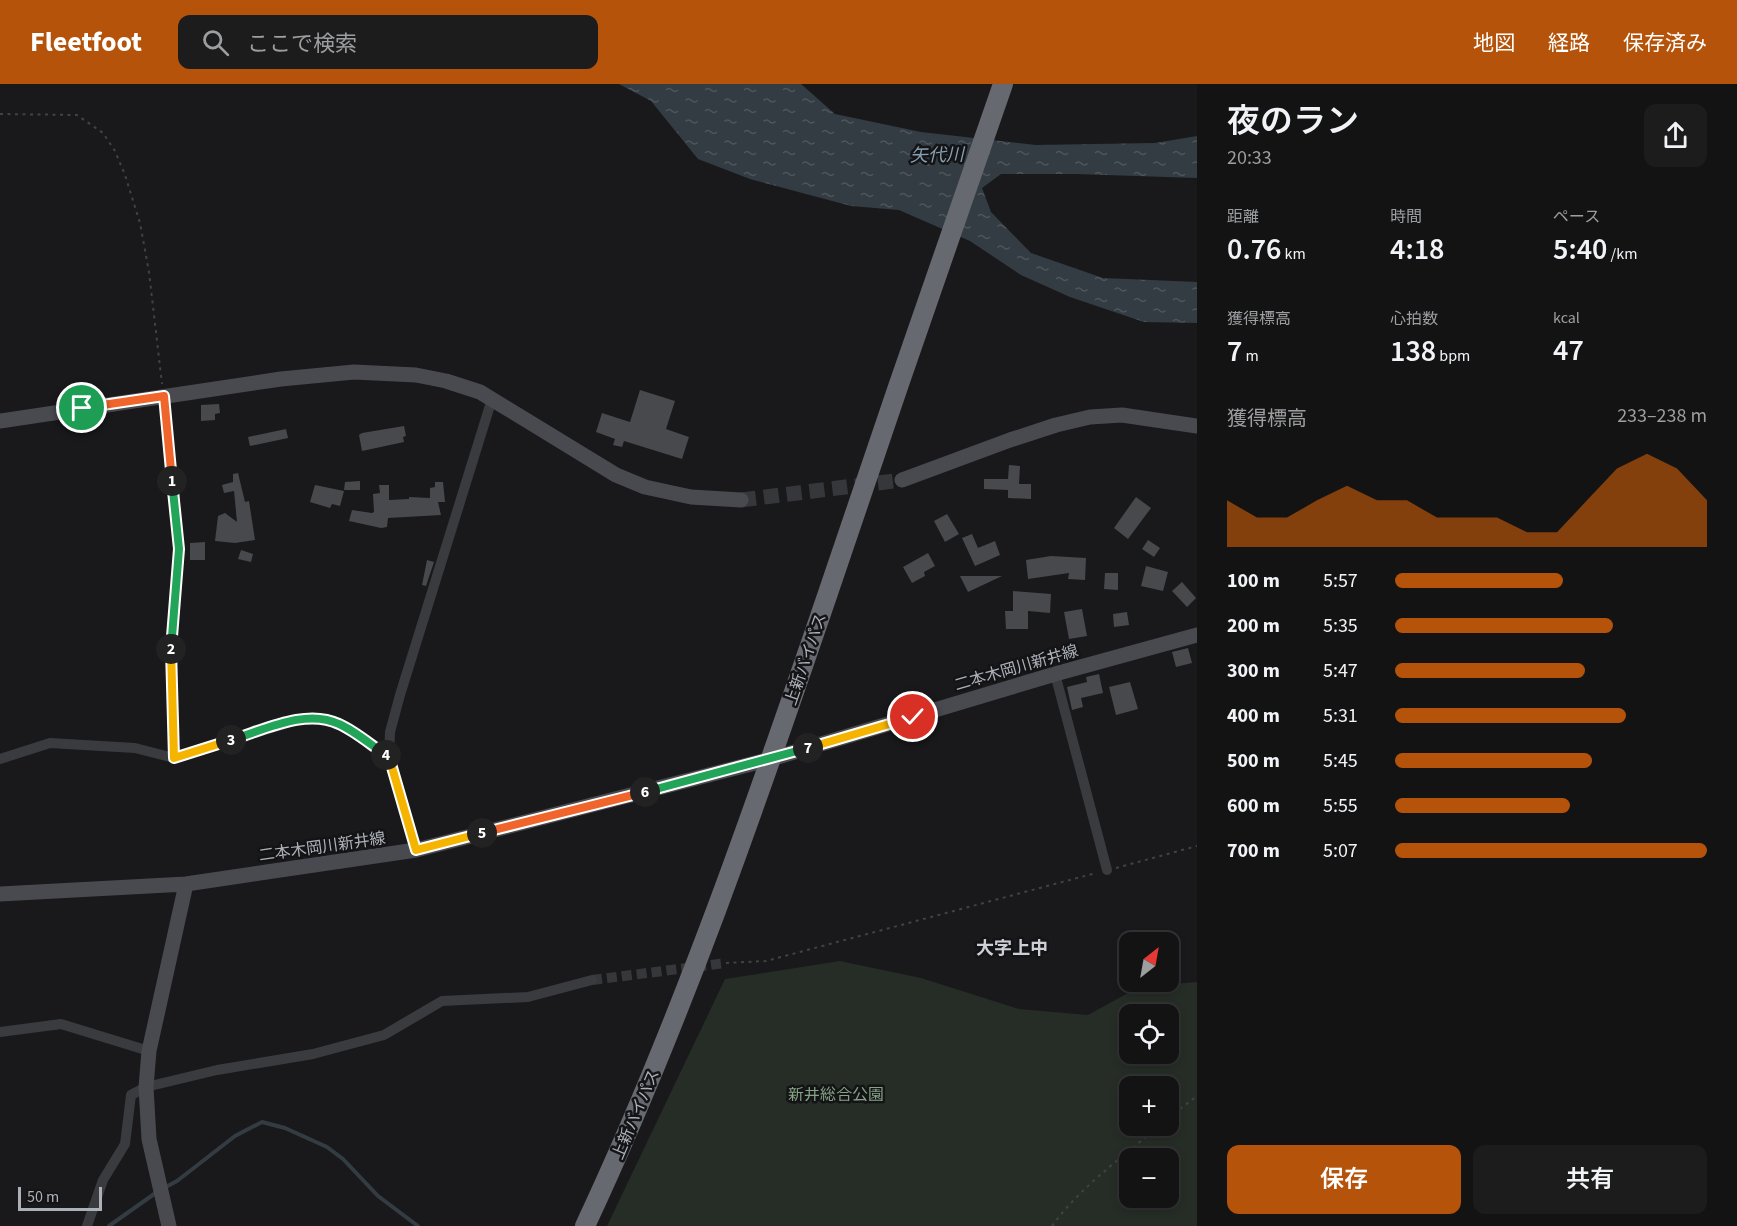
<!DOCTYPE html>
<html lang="ja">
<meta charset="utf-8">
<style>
:root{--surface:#131314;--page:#1c1c1d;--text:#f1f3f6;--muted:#9d9ea0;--line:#323234;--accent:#b45309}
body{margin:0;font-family:"Source Sans 3","Noto Sans JP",sans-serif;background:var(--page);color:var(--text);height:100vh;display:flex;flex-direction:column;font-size:22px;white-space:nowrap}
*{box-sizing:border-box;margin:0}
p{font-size:20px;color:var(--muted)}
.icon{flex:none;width:33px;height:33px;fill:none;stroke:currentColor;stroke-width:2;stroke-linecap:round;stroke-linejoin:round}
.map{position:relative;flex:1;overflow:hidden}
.panel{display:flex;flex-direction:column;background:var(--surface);width:540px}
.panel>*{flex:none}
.needle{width:39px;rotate:31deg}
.buttons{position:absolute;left:1119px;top:848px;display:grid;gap:12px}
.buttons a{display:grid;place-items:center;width:60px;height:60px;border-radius:12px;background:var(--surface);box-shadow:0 3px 9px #0003,0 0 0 2px var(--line);font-size:30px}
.scale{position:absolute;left:18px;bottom:15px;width:84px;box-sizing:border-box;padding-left:6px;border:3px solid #acb1b9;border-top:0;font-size:16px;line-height:21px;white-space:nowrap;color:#acb1b9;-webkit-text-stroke:4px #141416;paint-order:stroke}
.pin{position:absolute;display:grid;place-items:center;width:51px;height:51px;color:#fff;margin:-26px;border:3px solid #fff;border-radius:50%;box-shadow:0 2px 6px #0007}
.km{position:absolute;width:30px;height:30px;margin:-15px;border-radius:50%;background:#222;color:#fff;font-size:16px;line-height:30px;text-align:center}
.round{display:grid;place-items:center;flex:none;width:63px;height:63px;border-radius:12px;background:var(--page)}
.head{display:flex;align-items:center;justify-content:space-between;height:102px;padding:0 30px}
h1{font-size:33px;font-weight:600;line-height:45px}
.stats{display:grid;grid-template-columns:repeat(3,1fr);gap:9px;height:102px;padding:6px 30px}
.stats div{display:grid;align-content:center}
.stats b{font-size:30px;font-weight:600}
.stats small{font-size:16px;font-weight:400}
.stats p{font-size:16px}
.chart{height:168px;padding:12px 30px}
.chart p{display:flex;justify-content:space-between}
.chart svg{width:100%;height:108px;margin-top:6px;fill:var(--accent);opacity:.7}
.button{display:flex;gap:12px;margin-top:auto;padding:12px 30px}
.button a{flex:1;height:69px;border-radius:12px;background:var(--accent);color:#fff;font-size:24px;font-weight:600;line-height:69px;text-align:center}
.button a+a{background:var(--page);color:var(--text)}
ul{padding:0 30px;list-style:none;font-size:20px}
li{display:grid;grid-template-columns:96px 72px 1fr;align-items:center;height:45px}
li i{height:15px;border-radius:8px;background:var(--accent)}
header{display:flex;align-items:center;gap:36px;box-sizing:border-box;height:84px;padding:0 30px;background:var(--accent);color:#fff}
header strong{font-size:28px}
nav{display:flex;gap:33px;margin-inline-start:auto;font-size:21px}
.search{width:420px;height:54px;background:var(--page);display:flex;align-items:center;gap:15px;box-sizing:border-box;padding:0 21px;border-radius:12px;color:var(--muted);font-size:22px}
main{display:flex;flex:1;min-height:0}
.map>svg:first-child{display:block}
.green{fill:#252d26;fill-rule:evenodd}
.water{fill:url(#water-ripples)}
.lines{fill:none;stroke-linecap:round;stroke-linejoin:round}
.stream{stroke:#333c43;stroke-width:4}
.building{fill:#48494d}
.street-tunnel{stroke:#36373b;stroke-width:10;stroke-dasharray:10 5;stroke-linecap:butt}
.secondary-tunnel{stroke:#36373b;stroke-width:15;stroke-dasharray:15 8;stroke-linecap:butt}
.path{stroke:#404246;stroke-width:2;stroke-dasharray:3 4.5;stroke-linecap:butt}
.street{stroke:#3a3b3f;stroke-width:10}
.secondary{stroke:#484a4f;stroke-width:15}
.highway{stroke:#666970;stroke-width:20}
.split-1-casing{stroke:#fff;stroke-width:12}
.split-2-casing{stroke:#fff;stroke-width:12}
.split-3-casing{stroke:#fff;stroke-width:12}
.split-4-casing{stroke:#fff;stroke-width:12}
.split-5-casing{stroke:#fff;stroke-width:12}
.split-6-casing{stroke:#fff;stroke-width:12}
.split-7-casing{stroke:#fff;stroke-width:12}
.split-8-casing{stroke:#fff;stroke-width:12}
.split-1{stroke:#f0652b;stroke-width:8}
.split-2{stroke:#22a559;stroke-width:8}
.split-3{stroke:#f5b400;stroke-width:8}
.split-4{stroke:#22a559;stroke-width:8}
.split-5{stroke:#f5b400;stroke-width:8}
.split-6{stroke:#f0652b;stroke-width:8}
.split-7{stroke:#22a559;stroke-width:8}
.split-8{stroke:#f5b400;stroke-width:8}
.labels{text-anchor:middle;stroke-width:5;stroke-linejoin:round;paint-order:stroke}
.street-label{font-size:16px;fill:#acb1b9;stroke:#141416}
.park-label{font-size:16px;fill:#85a385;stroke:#141416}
.water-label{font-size:18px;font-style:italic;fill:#869fb1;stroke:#141416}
.neighbourhood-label{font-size:18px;font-weight:bold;fill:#cdcfd6;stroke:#141416}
</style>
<header>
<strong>Fleetfoot</strong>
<div class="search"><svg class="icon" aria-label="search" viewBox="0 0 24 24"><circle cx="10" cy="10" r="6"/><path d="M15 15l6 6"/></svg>ここで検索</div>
<nav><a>地図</a><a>経路</a><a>保存済み</a></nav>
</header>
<main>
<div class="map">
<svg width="1197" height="1142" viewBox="0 0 1197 1142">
<defs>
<pattern id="water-ripples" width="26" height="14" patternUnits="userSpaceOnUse" patternTransform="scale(1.5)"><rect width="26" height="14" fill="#333c43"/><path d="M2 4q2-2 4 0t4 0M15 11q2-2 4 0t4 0" fill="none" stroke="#4e565c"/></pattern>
</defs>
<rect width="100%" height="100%" fill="#19191b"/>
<path class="green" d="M840,877L921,894L1019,925L1088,931L1139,903L1197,898V1142H607L725,895ZM1130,930H1168V969H1130ZM1130,1002H1168V1041H1130ZM1130,1074H1168V1113H1130Z"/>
<path class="water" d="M619,0H801L835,30L921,48L1036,61L1155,59L1197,52V94L1076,90H1001L982,104L991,128L1031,169L1103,194L1197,198V239L1144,238L1070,213L1021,191L970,157L899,126L851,122L750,95L698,75L651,17Z"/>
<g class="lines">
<path class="stream" d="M164,1104L177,1097L235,1052L262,1038L285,1044L327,1063L343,1075L378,1112L418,1142
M109,1142L157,1108"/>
</g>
<path class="building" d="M640,306L675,317L666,345L689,353L682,375L624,357L622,363L613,361L615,355L596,348L602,329L630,338Z
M219,320L220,329L215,330V336L201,337V321Z
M404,342L406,352L403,353L404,358L362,367L359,351L362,349Z
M286,345L288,354L250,362L248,353Z
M1009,381L1020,382L1019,400H1031V415L1008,414V406L984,405V395H1008Z
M238,389L245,418L249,417L255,456L235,459L215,457L218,432L225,429L237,438L234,407L224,409L222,401L233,398V390Z
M360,397V406H344L345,398Z
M435,398H443L445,418H438L441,431L388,434L387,443L381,444L349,437L352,426L372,429L374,428L373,410L380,409L379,401H389V416L409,415V413L430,414V404L435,403Z
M315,401L344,407L340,422L332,420L330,424L310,418Z
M1136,413L1151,424L1128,455L1114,444Z
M947,430L959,450L945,458L934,437Z
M972,450L978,464L995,457L1000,471L975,482L962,454Z
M1148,456L1160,464L1154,473L1142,465Z
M205,458V476H190V459Z
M241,466L253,470L251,478L238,475Z
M928,469L935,482L924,488L925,492L912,499L903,483Z
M1051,472L1086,474L1085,496L1068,495L1069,489L1028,495L1026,476Z
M427,476L434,478L426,502L422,501Z
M1146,482L1168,488L1163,507L1141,502Z
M1105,489H1118V506L1104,505Z
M960,492H1002L968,508Z
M1182,498L1196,514L1187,523L1172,507Z
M1013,507L1051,510L1050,529L1028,527V545H1006L1005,527H1013Z
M1082,525L1087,552L1069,555L1064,528Z
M1127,528L1129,541L1114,543L1113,530Z
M1188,564L1192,579L1176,583L1172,568Z
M1099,590L1103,609L1081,614L1083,623L1072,626L1067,603L1087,598L1086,593Z
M1130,598L1138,625L1116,631L1109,603Z"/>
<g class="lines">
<path class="street-tunnel" d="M592,896L726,879"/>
<path class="secondary-tunnel" d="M741,416L902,396"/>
<path class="path" d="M0,30L77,31L103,49L115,67L125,91L140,139L149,188L162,300
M1116,784L1197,762
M726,879L766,877L1096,789
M1168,1034L1197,1012
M1052,1142C1081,1102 1123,1073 1160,1041"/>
<path class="street" d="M164,312L179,465L171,567L174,674
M1055,590L1107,786
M0,675L50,659L135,664L174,674L304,634C337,632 362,655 389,673
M416,766L389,673L390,648L400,611L492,315
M0,948L61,940L149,967
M87,1142L103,1096L125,1060L131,1011L146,1003L217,986L313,970L384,951L442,917L528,913L592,896"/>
<path class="secondary" d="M0,337L281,295L354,288L416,291L446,297L480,308L616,391L645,403L691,413L741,416
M902,396L1010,356L1056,341L1090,333L1122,331L1197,342
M0,810L186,800L416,766L771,675L1055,590L1197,551
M169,1142L149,1055L146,1003L149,967L186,800"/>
<path class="highway" d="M585,1142C681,937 755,723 828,509C885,339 944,169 1003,0"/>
</g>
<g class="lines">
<g class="split-1-casing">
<path id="split-1" d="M82,324L164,312L172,397"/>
</g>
<g class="split-2-casing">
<path id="split-2" d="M171,565L179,465L172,397"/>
</g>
<g class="split-3-casing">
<path id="split-3" d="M171,565L174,674L231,656"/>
</g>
<g class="split-4-casing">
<path id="split-4" d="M231,656C264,646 306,624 339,640C355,647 371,661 386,671"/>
</g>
<g class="split-5-casing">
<path id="split-5" d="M386,671L389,673L416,766L482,749"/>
</g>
<g class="split-6-casing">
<path id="split-6" d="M482,749L645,708"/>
</g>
<g class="split-7-casing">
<path id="split-7" d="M645,708L808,664"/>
</g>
<g class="split-8-casing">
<path id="split-8" d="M808,664L913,633"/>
</g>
<use href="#split-1" class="split-1"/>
<use href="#split-2" class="split-2"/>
<use href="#split-3" class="split-3"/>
<use href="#split-4" class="split-4"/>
<use href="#split-5" class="split-5"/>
<use href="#split-6" class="split-6"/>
<use href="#split-7" class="split-7"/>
<use href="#split-8" class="split-8"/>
</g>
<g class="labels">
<g class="street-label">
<text transform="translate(805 575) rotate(-71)" y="6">上新バイパス</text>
<text transform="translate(1016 583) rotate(-16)" y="6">二本木岡川新井線</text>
<text transform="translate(322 762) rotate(-8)" y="6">二本木岡川新井線</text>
<text transform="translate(635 1030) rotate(-67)" y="6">上新バイパス</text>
</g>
<g class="park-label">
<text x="836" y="1016">新井総合公園</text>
</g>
<g class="water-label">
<text transform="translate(937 71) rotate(-1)" y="6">矢代川</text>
</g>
<g class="neighbourhood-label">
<text x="1012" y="870">大字上中</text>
</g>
</g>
</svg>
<div class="buttons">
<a><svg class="needle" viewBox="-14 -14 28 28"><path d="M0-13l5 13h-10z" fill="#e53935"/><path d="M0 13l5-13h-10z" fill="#9d9ea0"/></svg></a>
<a><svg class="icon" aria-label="locate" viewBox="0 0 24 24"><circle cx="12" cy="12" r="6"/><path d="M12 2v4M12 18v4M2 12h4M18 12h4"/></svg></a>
<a>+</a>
<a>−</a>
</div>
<div class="scale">50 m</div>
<div class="pin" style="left:82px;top:324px;background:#1e9e55"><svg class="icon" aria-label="arrive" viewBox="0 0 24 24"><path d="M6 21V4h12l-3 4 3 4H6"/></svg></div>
<div class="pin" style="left:913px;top:633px;background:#d93025"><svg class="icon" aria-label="check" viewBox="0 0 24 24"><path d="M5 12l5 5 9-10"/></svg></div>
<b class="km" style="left:172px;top:397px">1</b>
<b class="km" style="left:171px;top:565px">2</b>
<b class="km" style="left:231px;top:656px">3</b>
<b class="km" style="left:386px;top:671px">4</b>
<b class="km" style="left:482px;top:749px">5</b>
<b class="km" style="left:645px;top:708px">6</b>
<b class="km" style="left:808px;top:664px">7</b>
</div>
<section class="panel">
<div class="head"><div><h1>夜のラン</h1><p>20:33</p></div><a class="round"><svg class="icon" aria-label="share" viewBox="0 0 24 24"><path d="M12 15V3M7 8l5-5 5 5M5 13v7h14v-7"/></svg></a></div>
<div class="stats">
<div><p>距離</p><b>0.76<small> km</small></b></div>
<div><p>時間</p><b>4:18</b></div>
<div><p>ペース</p><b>5:40<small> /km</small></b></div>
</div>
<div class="stats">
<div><p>獲得標高</p><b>7<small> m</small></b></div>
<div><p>心拍数</p><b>138<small> bpm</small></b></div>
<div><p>kcal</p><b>47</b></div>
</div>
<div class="chart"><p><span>獲得標高</span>233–238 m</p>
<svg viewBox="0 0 160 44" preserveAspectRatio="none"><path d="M0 44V25L10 32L20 32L30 25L40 19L50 25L60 25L70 32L80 32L90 32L100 38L110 38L120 25L130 12L140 6L150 12L160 25V44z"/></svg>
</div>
<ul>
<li><b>100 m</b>5:57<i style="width:54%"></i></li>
<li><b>200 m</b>5:35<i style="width:70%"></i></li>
<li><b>300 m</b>5:47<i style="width:61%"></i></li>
<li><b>400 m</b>5:31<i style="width:74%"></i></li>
<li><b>500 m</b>5:45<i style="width:63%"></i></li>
<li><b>600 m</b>5:55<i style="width:56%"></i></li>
<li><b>700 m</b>5:07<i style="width:100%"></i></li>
</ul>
<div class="button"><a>保存</a><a>共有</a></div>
</section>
</main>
